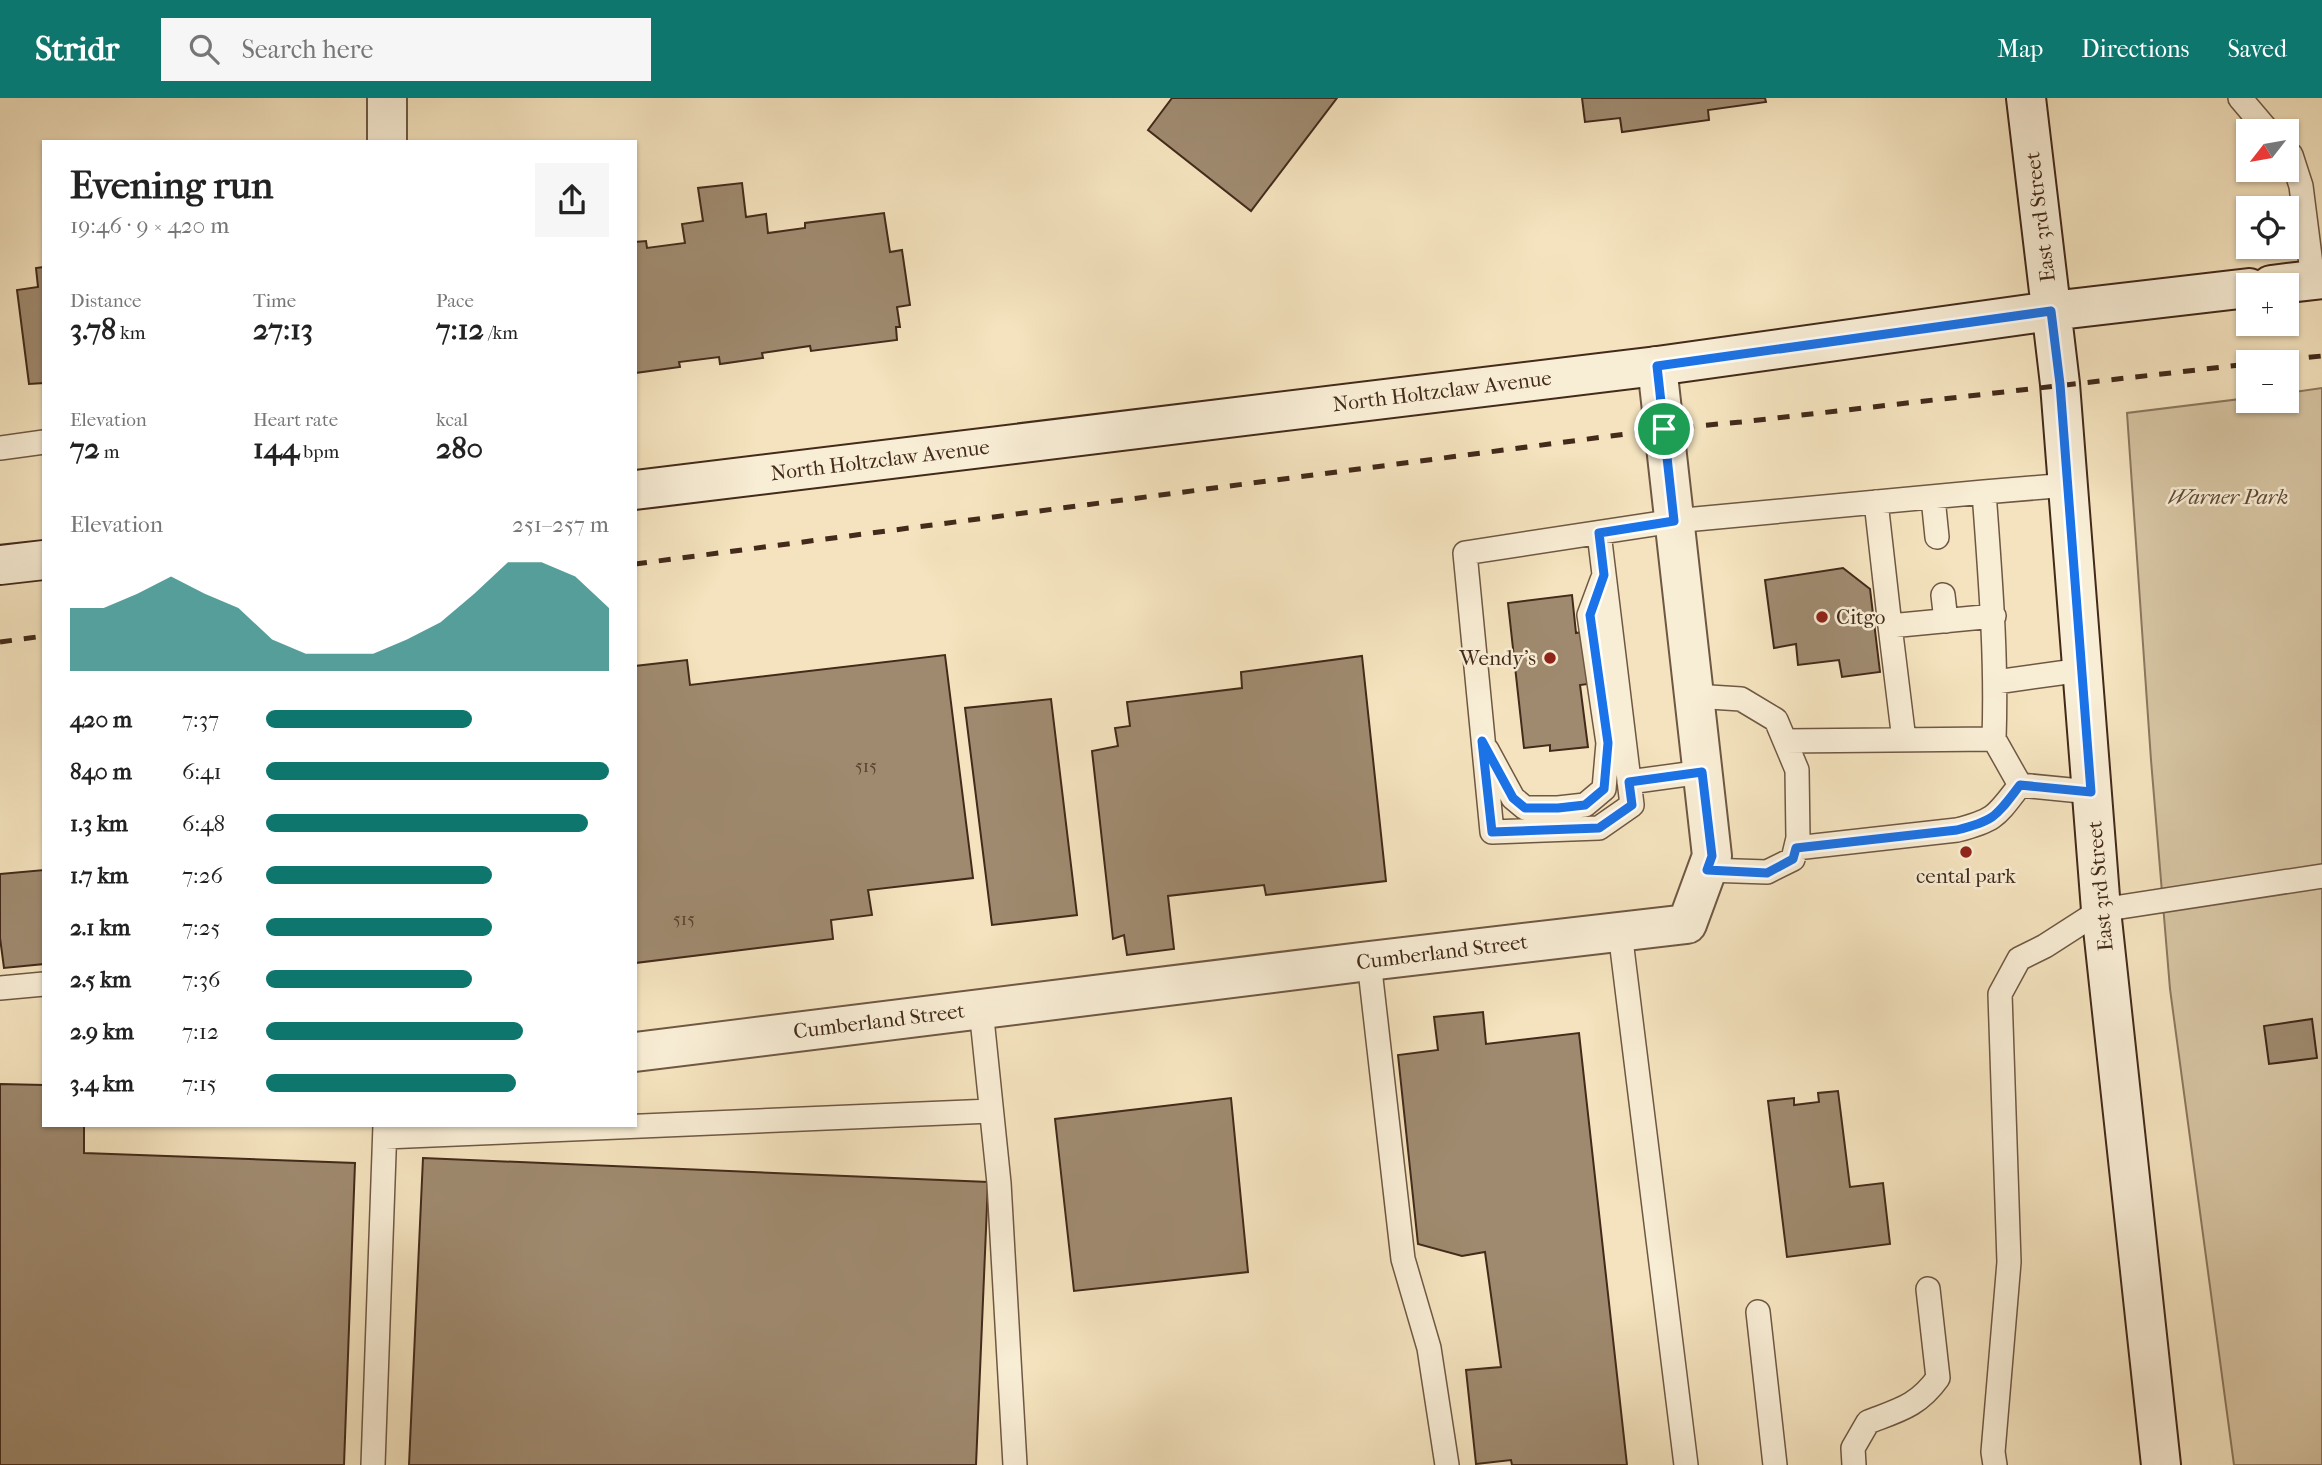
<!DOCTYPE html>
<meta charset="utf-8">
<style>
:root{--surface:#fff;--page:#f6f6f6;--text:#222;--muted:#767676;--accent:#0f766e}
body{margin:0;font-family:"IM FELL French Canon",serif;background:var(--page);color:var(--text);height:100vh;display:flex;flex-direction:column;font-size:26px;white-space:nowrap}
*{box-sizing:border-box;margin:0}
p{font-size:23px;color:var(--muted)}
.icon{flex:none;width:38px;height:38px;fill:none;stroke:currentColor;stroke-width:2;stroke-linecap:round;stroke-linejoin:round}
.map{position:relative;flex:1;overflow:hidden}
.drawer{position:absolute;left:42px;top:42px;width:595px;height:987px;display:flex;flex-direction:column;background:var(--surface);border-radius:0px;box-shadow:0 2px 5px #0004}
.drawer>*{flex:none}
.needle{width:46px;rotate:239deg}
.buttons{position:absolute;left:2236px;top:21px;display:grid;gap:14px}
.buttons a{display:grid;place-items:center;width:63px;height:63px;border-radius:0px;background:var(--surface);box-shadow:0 2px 5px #0004;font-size:35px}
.pin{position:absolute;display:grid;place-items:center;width:60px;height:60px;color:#fff;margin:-30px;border:4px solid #fff;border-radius:50%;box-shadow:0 2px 7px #0007}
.round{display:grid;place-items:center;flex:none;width:74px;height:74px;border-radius:0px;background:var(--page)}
.overview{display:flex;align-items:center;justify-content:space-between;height:119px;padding:0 28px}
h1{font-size:38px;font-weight:700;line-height:52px}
.metrics{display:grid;grid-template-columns:repeat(3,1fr);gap:10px;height:119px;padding:7px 28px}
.metrics div{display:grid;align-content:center}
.metrics b{font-size:30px;font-weight:700}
.metrics small{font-size:19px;font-weight:400}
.metrics p{font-size:19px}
.chart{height:196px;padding:14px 28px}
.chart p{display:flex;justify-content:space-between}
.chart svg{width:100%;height:126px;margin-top:7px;fill:var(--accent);opacity:.7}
ul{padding:0 28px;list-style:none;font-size:23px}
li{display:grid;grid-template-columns:112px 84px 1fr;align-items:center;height:52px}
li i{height:18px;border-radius:9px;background:var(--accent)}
header{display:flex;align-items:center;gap:42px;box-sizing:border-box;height:98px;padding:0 35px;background:var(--accent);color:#fff}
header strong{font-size:33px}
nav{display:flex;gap:38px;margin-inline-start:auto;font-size:24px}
.search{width:490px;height:63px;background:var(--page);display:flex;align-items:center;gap:18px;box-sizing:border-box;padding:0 24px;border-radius:0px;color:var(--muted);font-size:26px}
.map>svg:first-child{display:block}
.green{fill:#d6c4a2;stroke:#8c775e;stroke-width:2}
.building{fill:#9f8a6f;stroke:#432a1a;stroke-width:2}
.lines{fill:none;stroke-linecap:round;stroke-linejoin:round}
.service-casing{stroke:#6f5843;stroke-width:26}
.minor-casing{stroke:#6f5843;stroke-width:42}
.secondary-casing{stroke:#432a1a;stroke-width:42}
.service{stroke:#f8edd5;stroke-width:23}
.minor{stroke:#f8edd5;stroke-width:38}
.secondary{stroke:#f8edd5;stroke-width:38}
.rail{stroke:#432a1a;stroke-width:5;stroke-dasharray:12 12;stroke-linecap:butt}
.route-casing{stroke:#fff;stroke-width:14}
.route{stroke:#1a73e8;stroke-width:9}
.poi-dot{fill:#8f2418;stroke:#f8edd5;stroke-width:2.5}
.labels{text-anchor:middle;stroke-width:5;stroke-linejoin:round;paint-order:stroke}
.number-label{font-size:18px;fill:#5a422f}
.street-label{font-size:21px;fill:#432a1a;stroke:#f8edd5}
.park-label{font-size:21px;font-style:italic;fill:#604935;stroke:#f8edd5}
.poi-label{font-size:21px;fill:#432a1a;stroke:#f8edd5;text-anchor:start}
</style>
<header>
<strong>Stridr</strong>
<div class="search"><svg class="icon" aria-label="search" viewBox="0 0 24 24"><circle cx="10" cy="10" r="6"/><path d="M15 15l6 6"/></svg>Search here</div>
<nav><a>Map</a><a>Directions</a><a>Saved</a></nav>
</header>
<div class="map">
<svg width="2322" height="1367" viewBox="0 0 2322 1367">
<rect width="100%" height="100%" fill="#f4e3be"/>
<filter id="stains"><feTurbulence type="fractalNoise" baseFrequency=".00286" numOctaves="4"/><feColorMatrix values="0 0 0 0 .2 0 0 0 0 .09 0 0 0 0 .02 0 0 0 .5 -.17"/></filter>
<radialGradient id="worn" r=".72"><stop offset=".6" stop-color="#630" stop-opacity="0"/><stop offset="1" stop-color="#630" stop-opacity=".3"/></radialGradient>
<path class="green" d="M2322,290V1367H2234L2170,891L2151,662L2127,315L2249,300V303H2287V295Z"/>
<path class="building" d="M1172,0H1337L1251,113L1148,32Z
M1582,0H1765L1766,4L1708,12L1709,22L1622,34L1620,20L1585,24Z
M742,85L746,119L766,116L768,135L805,130V125L884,115L890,154L902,152L910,207L897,209L900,229H896L897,242L811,253L810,248L762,255L763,260L720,266L719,259L679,264L680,269L635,275V144L646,143L647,150L685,145L682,126L703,123L698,90Z
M44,169V285L29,286L17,192L38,189L36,170Z
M1843,470L1870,491L1880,574L1842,579L1839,562L1798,567L1796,546L1774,550L1765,482Z
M1572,497L1576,535L1582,534L1588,586L1580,587L1588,649L1550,653V647L1524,650L1508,505Z
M945,557L973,780L868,792L872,817L831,822L833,841L635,865V568L687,562L690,587Z
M1362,558L1386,783L1266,797L1264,787L1168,798L1174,851L1127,857L1124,837L1113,841L1092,653L1118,648L1115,630L1130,628L1127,604L1242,590L1241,574Z
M1051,601L1077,817L992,827L965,610Z
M44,772V866L4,870L0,840V776Z
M1483,914L1486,946L1579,935L1627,1367H1512L1511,1362L1476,1366L1466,1272L1501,1269L1485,1154L1462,1158L1418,1146L1398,957L1438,952L1434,919Z
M2312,921L2317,960L2269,966L2264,928Z
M0,986L44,987V1027H84V1055L355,1065L344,1367H0Z
M1838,993L1850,1089L1883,1085L1890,1146L1787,1159L1768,1003L1794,1000V1007L1819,1004L1818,995Z
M1231,1000L1248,1174L1074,1193L1055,1021Z
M423,1060L988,1084L976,1367H409Z"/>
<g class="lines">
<g class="service-casing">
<path id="service" d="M2240,0L2268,33
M2287,54L2291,57L2301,88L2313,182
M0,350L44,344
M1984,394L2068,387
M1933,400L1937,439
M1876,404L1890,528L1994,518
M1599,435L1632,707L1599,730L1492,734L1465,455L1674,423L1984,394C1990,477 1997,558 1994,641
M1943,497L1946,523
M1890,528L1904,642
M1996,584L2082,572
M1694,598L1741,601L1776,622L1797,672L1798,740L1793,761L1767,774L1707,772
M1785,643L1994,641L2020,687L2091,694
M1487,652L1513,700L1525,710H1558L1585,707L1604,691L1608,645L1589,517L1602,482
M1629,684L1702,674
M1796,750L1957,732C1996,722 1996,718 2020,687
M1620,834L1686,1367
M1369,863L1403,1161L1429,1250L1447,1367
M0,890L44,886
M981,911L999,1085L1015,1367
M385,1039L991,1013
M1758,1214L1775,1367
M373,1367L385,1027
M1854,1367L1853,1350L1868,1324C1899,1312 1918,1308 1938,1280L1928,1191
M1995,1367L1993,1354L2009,1164L2000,896L2019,861L2045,848L2101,812L2322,778"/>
</g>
<g class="minor-casing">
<path id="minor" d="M387,44V0
M635,954L1369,863L1687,826L1712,758L1657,268"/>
</g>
<g class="secondary-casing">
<path id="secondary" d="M2026,0L2060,286L2101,812L2161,1367
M2271,187L2322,181
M635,392L1657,268L2051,213L2249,190
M0,467L44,462"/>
</g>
<use href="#service" class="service"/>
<use href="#minor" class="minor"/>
<use href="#secondary" class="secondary"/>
<path class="rail" d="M2261,264L2322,258
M635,466L1664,331L1741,324L2249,266
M0,544L44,538"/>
</g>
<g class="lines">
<g class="route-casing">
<path id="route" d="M2051,213L2060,286L2091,694L2020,687C1996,718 1996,722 1957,732L1796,750L1793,761L1767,775L1707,772L1712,758L1702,674L1629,684L1632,707L1599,730L1492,734L1482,643L1513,700L1525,710H1558L1585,707L1604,691L1608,645L1590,517L1604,477L1599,435L1674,423L1657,268Z"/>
</g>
<use href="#route" class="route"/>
</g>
<g class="poi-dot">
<circle cx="1822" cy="519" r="7"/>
<circle cx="1550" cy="560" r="7"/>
<circle cx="1966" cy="754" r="7"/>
</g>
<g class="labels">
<g class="number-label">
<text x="866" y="674">515</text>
<text x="684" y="827">515</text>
</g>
<g class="street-label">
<text transform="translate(2040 119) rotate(-97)" y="7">East 3rd Street</text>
<text transform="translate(1442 293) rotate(-7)" y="7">North Holtzclaw Avenue</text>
<text transform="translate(880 362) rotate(-7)" y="7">North Holtzclaw Avenue</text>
<text transform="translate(2100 788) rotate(-95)" y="7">East 3rd Street</text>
<text transform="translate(1442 854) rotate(-7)" y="7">Cumberland Street</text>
<text transform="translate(879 923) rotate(-7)" y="7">Cumberland Street</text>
</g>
<g class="park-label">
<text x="2228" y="406">Warner Park</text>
</g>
<g class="poi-label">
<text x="1836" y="526">Citgo</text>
<text x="1536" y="567" text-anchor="end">Wendy's</text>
<text x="1966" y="785" text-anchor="middle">cental park</text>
</g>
</g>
<rect width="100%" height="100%" filter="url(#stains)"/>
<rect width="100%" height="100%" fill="url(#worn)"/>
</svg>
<div class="buttons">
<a><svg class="needle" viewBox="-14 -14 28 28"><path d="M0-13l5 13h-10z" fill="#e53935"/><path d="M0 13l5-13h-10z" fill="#767676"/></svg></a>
<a><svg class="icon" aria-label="locate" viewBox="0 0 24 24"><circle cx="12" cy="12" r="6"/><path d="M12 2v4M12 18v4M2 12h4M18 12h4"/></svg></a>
<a>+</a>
<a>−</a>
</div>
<div class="pin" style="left:1664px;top:331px;background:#1e9e55"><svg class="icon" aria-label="arrive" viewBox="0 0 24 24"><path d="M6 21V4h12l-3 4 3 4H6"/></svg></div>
<section class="drawer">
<div class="overview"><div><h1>Evening run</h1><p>19:46 · 9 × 420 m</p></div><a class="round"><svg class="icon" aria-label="share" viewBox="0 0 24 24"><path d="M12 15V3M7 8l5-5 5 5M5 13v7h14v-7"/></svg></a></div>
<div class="metrics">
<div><p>Distance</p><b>3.78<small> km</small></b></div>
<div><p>Time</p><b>27:13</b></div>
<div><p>Pace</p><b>7:12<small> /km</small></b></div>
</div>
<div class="metrics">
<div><p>Elevation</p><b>72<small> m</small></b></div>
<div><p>Heart rate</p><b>144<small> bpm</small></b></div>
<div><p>kcal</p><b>280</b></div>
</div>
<div class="chart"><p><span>Elevation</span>251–257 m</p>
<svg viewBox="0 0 160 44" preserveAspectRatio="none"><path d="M0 44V22L10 22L20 17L30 11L40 17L50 22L60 33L70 38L80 38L90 38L100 33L110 27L120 17L130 6L140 6L150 11L160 22V44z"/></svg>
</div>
<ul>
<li><b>420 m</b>7:37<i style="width:60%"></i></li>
<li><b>840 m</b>6:41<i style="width:100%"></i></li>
<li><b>1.3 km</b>6:48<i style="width:94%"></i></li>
<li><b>1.7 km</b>7:26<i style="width:66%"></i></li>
<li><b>2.1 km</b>7:25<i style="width:66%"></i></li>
<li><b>2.5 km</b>7:36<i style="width:60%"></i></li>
<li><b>2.9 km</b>7:12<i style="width:75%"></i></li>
<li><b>3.4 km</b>7:15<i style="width:73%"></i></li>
</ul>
</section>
</div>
